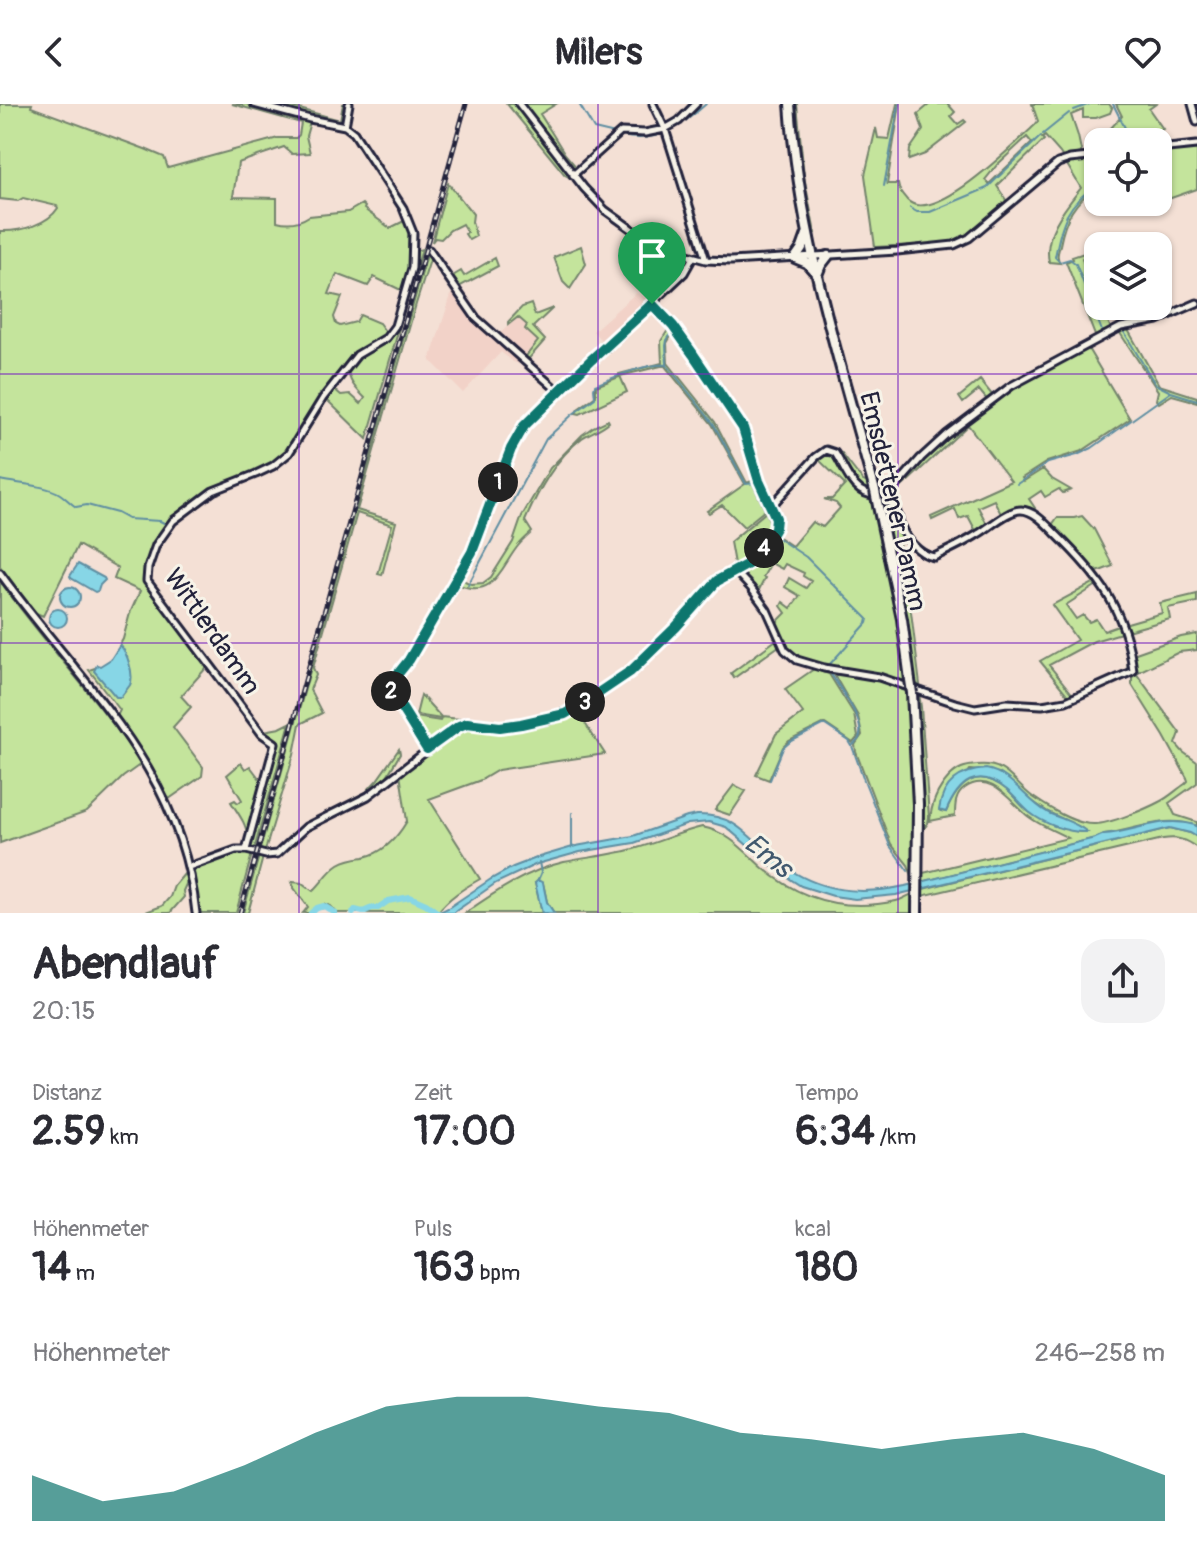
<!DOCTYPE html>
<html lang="de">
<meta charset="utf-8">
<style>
:root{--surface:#fff;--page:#f2f2f3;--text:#2b2b33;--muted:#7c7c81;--accent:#0f766e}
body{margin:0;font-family:Pangolin,sans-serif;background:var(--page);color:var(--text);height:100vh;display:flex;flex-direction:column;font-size:30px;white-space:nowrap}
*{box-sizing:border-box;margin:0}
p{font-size:26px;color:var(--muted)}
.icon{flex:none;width:44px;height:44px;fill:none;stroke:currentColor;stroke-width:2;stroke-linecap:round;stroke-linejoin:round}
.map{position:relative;height:809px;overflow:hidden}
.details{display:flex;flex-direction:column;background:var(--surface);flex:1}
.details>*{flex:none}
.controls{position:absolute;left:1084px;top:24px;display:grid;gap:16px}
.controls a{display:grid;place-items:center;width:88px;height:88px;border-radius:16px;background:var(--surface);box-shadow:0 2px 6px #0004;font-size:40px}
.pin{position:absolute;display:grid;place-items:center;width:68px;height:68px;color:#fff;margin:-82px -34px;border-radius:50% 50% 50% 0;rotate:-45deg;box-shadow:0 0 8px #0007}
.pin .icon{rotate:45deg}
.km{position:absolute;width:40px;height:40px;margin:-20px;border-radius:50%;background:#222;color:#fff;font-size:22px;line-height:40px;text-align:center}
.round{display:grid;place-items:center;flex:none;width:84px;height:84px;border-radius:24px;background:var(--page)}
.headline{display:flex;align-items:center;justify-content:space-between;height:136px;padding:0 32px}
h1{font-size:44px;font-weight:800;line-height:60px}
.figures{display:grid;grid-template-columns:repeat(3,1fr);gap:12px;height:136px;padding:8px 32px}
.figures div{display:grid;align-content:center}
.figures b{font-size:40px;font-weight:800}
.figures small{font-size:22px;font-weight:400}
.figures p{font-size:22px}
.chart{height:224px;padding:16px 32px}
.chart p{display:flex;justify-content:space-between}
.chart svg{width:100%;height:144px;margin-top:8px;fill:var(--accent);opacity:.7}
header{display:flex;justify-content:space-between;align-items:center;height:104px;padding:0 32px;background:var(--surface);font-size:36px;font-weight:800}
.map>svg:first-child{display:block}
.built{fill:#f2d2c8}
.green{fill:#c4e49c;stroke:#73836c;stroke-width:2;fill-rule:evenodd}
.water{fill:#87d6e6;stroke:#5f8ea2;stroke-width:2}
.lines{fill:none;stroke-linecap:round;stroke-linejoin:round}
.stream{stroke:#5f8ea2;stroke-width:2}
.river{stroke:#87d6e6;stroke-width:6}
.minor-casing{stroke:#22223b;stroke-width:11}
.major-casing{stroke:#22223b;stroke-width:14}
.minor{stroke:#f7f3e8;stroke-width:5}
.major{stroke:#f7f3e8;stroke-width:8}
.rail-casing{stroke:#22223b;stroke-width:5}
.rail{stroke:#f7f3e8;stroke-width:2;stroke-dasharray:6;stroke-linecap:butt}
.major-bridge-casing{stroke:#22223b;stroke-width:14;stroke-linecap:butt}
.major-bridge{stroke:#f7f3e8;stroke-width:8}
.route-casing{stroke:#fff;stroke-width:16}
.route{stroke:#0f766e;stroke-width:10}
.grid{fill:none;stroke:#7b2cbf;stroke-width:2;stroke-opacity:0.55}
.labels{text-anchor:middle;stroke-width:6;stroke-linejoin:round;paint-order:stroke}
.street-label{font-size:26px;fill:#22223b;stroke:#f7f3e8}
.water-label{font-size:28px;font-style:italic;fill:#40586e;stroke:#f7f3e8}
</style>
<header><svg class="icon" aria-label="back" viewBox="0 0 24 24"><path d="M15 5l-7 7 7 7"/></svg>Milers<svg class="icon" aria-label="heart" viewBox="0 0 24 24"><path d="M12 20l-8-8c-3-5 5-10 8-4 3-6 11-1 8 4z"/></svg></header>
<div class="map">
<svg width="1197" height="809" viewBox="0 0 1197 809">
<rect width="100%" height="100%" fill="#f4e0d5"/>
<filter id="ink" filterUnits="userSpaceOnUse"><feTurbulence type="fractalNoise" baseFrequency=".0125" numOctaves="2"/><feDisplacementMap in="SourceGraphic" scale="16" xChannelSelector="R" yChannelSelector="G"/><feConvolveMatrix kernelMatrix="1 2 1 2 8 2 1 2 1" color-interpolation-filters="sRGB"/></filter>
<g filter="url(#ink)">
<path class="built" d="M457,184L472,207L498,231L518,213L528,222L525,225L538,237L523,256V261L513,258L501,248L463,289L430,256L453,185Z
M636,189L650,197L605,241L593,227Z"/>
<path class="green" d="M0,0H32L31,3L145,45L164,53L168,64L278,34H296L299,31L301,19L232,0H246L310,18L306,32L310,49L292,50L284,43L238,59L233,93L277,94V117C288,120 300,118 309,112L348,108L362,100L365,103L364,105L390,124L406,116C412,141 412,162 403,187L374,173L368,182L337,170L329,190L342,193L334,213L336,220L340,222L356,218L360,211L379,219L387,230L356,251L354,254L394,230L411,173L415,147L422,145L367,335L325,294L287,353L208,391L174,418L152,453L145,479L208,562L181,592L191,603L173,623L203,663L202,672L169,695L145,653L117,612L120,606L89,566L95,564V567L121,593L131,578L119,542L123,535L130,509L140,487L114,475L118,464L78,441L43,512L34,508L0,462V127C21,128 48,120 58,104L57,102L23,94L18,97L0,95ZM348,264C348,277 356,285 365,294L361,300L350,290L341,291L333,284Z
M281,0L340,16L343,0H348L345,14L335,18L279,4Z
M507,0H517L569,68L571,71L569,73L565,71Z
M523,0H556L540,10L565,50L579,66L574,68L573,66Z
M794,0H797L804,72L815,129L812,130L799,58Z
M897,0H900L887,80H898C899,87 902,90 907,96C933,123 1014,40 1034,22L1038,17L1032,0H1109L1112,4L1110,9L1096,14H1083V6L1071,11L1078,32L1083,56L1098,55V83C1074,97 1065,115 1060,141C1058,149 1056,152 1060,159L1049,158C1043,130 1065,104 1081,84L1060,49L1045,32L1042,34L1044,36L997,82L1006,96C996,114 974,130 956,139L875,143L865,71L876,24L878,34L889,35ZM1027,33L1032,39L989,80L985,76L997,61Z
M930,0H948L955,8L951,12L958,20L964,16L966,18L925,50L909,56L910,45L923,26L918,10Z
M1116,0H1156L1149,5L1163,25L1150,33L1147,31L1151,38H1109L1108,27L1122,12Z
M1197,43V85L1148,102H1130L1128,98H1158V48Z
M448,79L473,110L472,118L476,132L469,136L465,130L467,128L462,120L450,126L441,135L435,134L432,138Z
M581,142L586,160L570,185L563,178L554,153Z
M428,147L432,151L430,156L416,200L357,406L396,418L382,471L378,470L392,421L357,409L313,564L316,571L310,586L322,609L300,620L294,650L265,747L260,745Z
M1090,147L1091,151L1082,155L1098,193V202H1102L1111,225L1096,234L1066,158L1073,155L1072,153Z
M495,154L498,162L457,184L451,173L461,167L464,172Z
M531,200L535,211L553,204L533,223L545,236L526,258L523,256L538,237L525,225L527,221L518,213L508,221V218L522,203Z
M1127,224L1159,281L1197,293V298L1172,291L1159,299L1156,296L1158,287L1118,226Z
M668,226L673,229L667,239L668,259L715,318L747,379L754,376L753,380L765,406L744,423L722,401L709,409L707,407L745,380L712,320L665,262H661L620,272L627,288L580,310L576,309L578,305L596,292V282L619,273V270L662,259L661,237Z
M1087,243L1130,315L1082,347L1047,358L1022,374L1024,377L1043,365L1052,375L1071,386L1063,389L1059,385L1045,393L1041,387L1029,395L1035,404L1033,407L1018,404L1002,412L994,396L978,403L988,422L977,429L968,412L959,415L955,405L932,416L931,413L1011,377L968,321L904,381L893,387C929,346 969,310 1016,281C1038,267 1063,256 1087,243Z
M980,276L993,292L988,297L979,286L963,299L959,293Z
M608,316L609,318C601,325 591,328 582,334C555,355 538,387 525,417L532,428C527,433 522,437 518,442C501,463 494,495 460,481L463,476L471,480L483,479L491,473L513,438L522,412L550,364L582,331L593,323Z
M827,348L835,351L841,349L863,377L869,379L880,395L890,402L895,411L899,426L908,437L899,440L907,475L920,581C905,578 891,573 877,570C850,564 811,566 790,548C783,541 779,529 775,520L786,509L781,502L783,498L791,504L800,492L785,483L789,474L806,484L811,477L803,472L804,469L785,460L782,465L771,459L763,473L765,474L759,486C752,481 741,476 743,467L759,457L776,428L777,432L792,442L812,418L823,423L840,404L836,399L824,395H832L845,381L817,354Z
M766,408L772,424C763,441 755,453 738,462L734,460L730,438Z
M1082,412L1094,425L1113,462L1097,468L1052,421L1057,414H1074Z
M0,477C44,540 99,595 141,660L123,673L87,708L0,739Z
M1097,477L1107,493H1105L1097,481L1066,501L1076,515L1083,511L1089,518L1096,515L1104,527L1121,521L1130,547L1131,566L1127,567L1128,550L1121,529L1094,537L1049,561L1073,591L1069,593L1040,557L1077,536L1052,501Z
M1197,490V498L1168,504L1170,515L1127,527L1124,520L1162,509L1160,499Z
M1197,530V546L1179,548L1136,569L1180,629L1176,640L1183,648L1197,658V679L1169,699L1175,711L1197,718V723C1166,709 1135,727 1104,730L1096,734L922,778L923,769L1068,734C1055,727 1041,722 1029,713C1011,699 991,666 965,684C955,691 955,701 955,712L930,717C931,701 938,685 949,673C958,664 964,662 977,661C1007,658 1012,678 1033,693C1049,704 1075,721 1095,720C1109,720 1146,705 1159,698C1168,694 1176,686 1185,680L1188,677L1187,674L1164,632L1132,581V574L1135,569L1133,550L1181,533ZM970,666L999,669L1029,695L1048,708L1080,723L1087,728C1071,729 1042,717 1029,708C1021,702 1015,693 1007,686C977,661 958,679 946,708L941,707Z
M776,536L779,542L734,574L731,569Z
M814,565L829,570L854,610L858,633L853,639L825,620H823L789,637L783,643L769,676L756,671L776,630L803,609L785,585Z
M833,569C859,569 883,576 908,584L914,683V771L912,772L908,761L891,740L856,648L855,641L862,631L858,612Z
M915,586L919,589L921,603L929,713L928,719L923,726H921Z
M421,591L441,613L460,615L467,623C503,627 545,624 577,607L605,650L498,666L481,676L429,695L480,775C464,784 448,794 437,809H337L331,802L325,800V804L318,805L313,809H303L308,803L294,784L292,778L302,779L313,787C322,779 328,767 339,760C347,755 355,754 364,753C383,749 397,734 407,717L400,670L430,646L409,612L440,617L441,615L416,611Z
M290,619L254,746L249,743L277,640L275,636L268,632L264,627L280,624Z
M399,645L400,650L384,677L366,691L303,724L286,740L285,739L302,721L366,688L377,676Z
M241,659L245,665L250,662L262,678L247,732C247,720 237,708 231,698L235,696L238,699L242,696L227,671Z
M734,681L746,687L730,711L715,706Z
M702,723C729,728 744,747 763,764C802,797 846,808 896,797C902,796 906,792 913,790V809H554L547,798L543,779H535L542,809H465C495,788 528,766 564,758C589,753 613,751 637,744C659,738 680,728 702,723Z
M1170,724L1190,729L1197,733V744C1185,735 1178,733 1163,735L922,792L923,785Z
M242,747L252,750L236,809H199L194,768L196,764L225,751Z
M259,752L263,753L248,809H243Z
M185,769L187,778L183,787L184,793L170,809H143L162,802L170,793L174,782Z"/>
<path class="water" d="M78,460L104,474L105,476L100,481L98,487L95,488L71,474L70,472Z
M60 493a10 10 0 1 1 20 0a10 10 0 1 1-20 0Z
M49 514a9 9 0 1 1 18 0a9 9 0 1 1-18 0Z
M120,541C126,547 135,570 130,581C128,584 123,590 121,593H116L94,567L97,561L100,562L111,555Z
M986,665C1011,669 1026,696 1047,708C1060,715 1076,718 1087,728C1068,729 1044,720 1029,708C1021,701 1015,693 1007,686C977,661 958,679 946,708L939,706C943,678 960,667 986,665Z
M697,711C739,710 750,737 780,759C819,788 859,792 905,782L1095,734L1104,730C1135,728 1163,711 1195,721L1197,723V733L1190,729L1170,724L896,791L855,795L833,792L801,782L776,766L726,723L709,718L688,720L634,739L580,748L537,760L496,779L453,809H438L448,804L491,775L513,763L539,753L576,742L633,732L687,713Z
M538,776L543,779L547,798L554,809H542L535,779Z"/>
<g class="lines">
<path class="stream" d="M579,0L594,25L615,30
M1113,0L1132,38
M1074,6L1090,0
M1043,30L1069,9
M622,32C658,40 680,23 706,0
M1098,80C1066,100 1062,118 1055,153L1060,158L1070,155L1076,160L1102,227L1105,228L1117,222
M884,82L899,0
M1158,82L1167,79
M910,104L917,108H930L987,84L1041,32
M649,208L652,207L668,222L671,230L667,236L666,242L667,261L713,319L746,380L756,379L767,404
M1124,228L1155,280L1171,288L1197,296
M0,376C17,380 46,381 60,390C66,394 70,399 76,403L87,401L117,409L128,415L160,417L168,421
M1017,380L1048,359L1077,351L1092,344L1171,288
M769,409L773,422
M775,430L776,433L806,453L868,515L867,519L830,560
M468,481L546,335L573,310L595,294L594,284L595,281C615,273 646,259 667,261
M831,570C840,585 863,614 860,631C860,636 855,639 852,642
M770,676L783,644L790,638L823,621H825L849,637L852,642L864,676L890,742L908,767
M572,743V709
M538,776L541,769L539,758"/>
<path class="river" d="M311,809L317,804L324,802L335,809
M353,809L355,806L363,808L372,804H378L388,797L410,793L426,800L438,809"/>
<g class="minor-casing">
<path id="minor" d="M519,0L584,84L605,106L644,134L673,147L706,156L731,157L897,147L954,141L969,134L1058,59L1070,55L1098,52
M653,0L665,25L679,17L696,0
M1192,0L1197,18
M345,22L349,0
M1158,45L1197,41
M573,71L621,28L645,29L665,25L706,156
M429,146L476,214L558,287
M885,395L921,354L946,331L1011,282L1121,223L1158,216L1197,199
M735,467L751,484L767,506L785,546L797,556L824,564L879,573L955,599L975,604L1007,599L1042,601L1066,597L1133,567C1126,506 1098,471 1056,430C1047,421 1034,406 1021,406C1008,406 989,424 978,430C964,439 949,446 934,453C919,451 904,433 900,419C898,413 898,407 893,402C885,392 870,393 860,386C848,377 843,361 835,349L826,346L816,353L776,397L771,401
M0,469C81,581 181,662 196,809
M427,645L391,587L389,581L409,556L472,448L511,345L524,322L538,308L684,169L693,153
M246,746L275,639L262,630L147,477L148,464L156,441L173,417L213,387L256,370L273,362L289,349L323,294L357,251L386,234L395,222L412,164L413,129L403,104L354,29L345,22L310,15L254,0
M189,763L236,746H246L266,751L277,750L306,723L368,692L459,622L467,619L500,623L521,620L550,615L580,602L631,567L676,523L717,477L748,460L759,452L775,424L776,414L759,377L743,324L693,250L673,222L652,200"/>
</g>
<g class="major-casing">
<path id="major" d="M790,0C799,132 840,260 875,387
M807,130L802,144L795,154L807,159L813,166
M817,171L821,161L828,152
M878,402L902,515L910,576
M912,589L918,700L917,809"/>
</g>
<use href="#minor" class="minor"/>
<use href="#major" class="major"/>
<g class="rail-casing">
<path id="rail" d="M240,809L466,0"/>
</g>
<use href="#rail" class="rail"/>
<g class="major-bridge-casing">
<path id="major-bridge" d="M875,387L878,402
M910,576L912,589"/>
</g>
<use href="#major-bridge" class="major-bridge"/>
</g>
</g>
<g class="lines" filter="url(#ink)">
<g class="route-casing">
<path id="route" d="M652,200L673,222L693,250L743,324L759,377L776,414L775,424L759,452L748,460L717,477L676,523L631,567L588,596L565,610L521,620L500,623L467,619L459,622L427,645L391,587L389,581L409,556L472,448L511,345L524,322L591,256Z"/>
</g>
<use href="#route" class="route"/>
</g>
<path class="grid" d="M299,0V809M598,0V809M898,0V809M0,270H1197M0,539H1197"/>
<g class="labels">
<g class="street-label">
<text transform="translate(894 397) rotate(77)" y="9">Emsdettener Damm</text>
<text transform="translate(213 527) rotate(55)" y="9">Wittlerdamm</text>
</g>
<g class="water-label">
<text transform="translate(769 751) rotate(39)" y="10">Ems</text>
</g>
</g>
</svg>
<div class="controls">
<a><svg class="icon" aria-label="locate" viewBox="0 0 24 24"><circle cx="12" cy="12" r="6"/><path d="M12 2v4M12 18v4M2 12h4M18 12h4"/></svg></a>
<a><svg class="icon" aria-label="layers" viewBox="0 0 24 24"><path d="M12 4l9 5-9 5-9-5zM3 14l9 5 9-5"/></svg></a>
</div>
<div class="pin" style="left:652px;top:200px;background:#1e9e55"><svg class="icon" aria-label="arrive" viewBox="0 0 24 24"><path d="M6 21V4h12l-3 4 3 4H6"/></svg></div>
<b class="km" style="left:498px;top:378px">1</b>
<b class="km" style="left:391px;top:587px">2</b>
<b class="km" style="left:585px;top:598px">3</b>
<b class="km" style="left:764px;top:444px">4</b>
</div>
<section class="details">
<div class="headline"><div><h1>Abendlauf</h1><p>20:15</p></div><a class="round"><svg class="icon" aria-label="share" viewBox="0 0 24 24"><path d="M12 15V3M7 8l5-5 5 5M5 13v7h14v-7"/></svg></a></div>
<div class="figures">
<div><p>Distanz</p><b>2.59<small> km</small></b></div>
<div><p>Zeit</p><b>17:00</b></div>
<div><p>Tempo</p><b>6:34<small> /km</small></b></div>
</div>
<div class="figures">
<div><p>Höhenmeter</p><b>14<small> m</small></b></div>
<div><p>Puls</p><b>163<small> bpm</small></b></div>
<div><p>kcal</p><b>180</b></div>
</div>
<div class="chart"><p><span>Höhenmeter</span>246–258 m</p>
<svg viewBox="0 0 160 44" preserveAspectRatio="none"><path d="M0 44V30L10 38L20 35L30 27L40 17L50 9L60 6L70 6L80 9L90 11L100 17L110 19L120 22L130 19L140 17L150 22L160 30V44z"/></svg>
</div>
</section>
